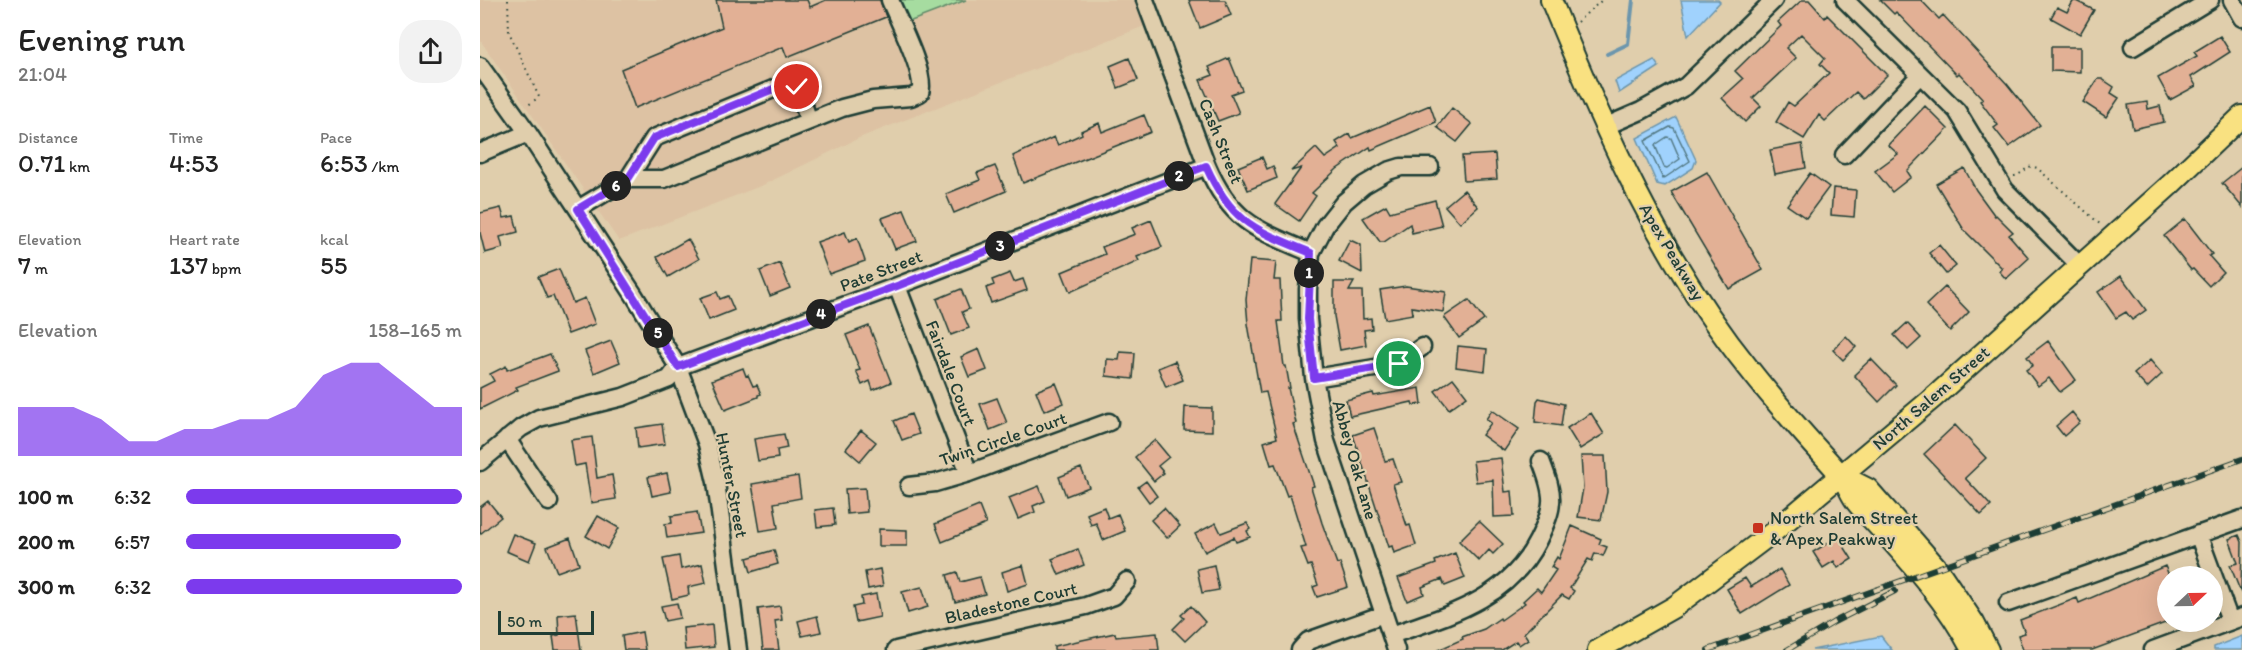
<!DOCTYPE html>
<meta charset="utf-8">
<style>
:root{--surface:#fff;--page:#f2f2f2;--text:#222;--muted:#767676;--accent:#7c3aed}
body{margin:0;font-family:Itim,sans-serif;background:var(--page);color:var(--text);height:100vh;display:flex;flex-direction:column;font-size:22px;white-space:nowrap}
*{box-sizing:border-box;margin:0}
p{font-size:20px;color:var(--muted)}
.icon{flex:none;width:33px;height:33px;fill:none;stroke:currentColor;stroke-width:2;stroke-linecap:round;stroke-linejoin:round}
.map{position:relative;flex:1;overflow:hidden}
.panel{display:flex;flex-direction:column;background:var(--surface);width:480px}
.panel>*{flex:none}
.needle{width:39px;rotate:68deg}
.controls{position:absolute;left:1677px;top:566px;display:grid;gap:12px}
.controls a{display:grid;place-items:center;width:66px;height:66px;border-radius:50%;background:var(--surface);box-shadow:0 6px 24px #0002;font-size:30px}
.scale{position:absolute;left:18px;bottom:15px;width:96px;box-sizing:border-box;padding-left:6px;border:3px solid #1f3d34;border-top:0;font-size:16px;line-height:21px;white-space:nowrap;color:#1f3d34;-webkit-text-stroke:4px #e0ceac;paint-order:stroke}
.pin{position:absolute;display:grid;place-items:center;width:51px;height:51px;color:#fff;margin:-26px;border:3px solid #fff;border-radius:50%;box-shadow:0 2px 6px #0007}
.km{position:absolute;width:30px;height:30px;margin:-15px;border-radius:50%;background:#222;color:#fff;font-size:16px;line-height:30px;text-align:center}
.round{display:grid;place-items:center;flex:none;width:63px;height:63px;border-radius:24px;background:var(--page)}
.overview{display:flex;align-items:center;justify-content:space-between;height:102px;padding:0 18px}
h1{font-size:33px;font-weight:600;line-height:45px}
.figures{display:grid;grid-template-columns:repeat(3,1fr);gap:9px;height:102px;padding:6px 18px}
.figures div{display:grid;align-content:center}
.figures b{font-size:26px;font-weight:600}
.figures small{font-size:16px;font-weight:400}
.figures p{font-size:16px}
.chart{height:168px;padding:12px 18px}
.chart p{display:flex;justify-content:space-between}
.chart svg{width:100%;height:108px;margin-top:6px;fill:var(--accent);opacity:.7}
ul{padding:0 18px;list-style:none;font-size:20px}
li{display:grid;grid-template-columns:96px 72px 1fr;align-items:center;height:45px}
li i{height:15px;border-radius:8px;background:var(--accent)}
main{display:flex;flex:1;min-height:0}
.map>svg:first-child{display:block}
.built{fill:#ddc2a3}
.green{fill:#a6dca0;stroke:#628c6a;stroke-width:1.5}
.water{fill:#a0d2fd;stroke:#6c96ad;stroke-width:1.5}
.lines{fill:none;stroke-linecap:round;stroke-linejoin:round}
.shore{stroke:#537984;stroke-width:1.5}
.stream{stroke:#6c96ad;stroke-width:4}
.building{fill:#e2b095;stroke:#1f3d34;stroke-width:1.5}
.minor-casing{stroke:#1f3d34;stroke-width:21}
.major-casing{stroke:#1f3d34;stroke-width:24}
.path{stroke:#1f3d34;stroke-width:2;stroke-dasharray:1.5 4.5;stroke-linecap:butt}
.minor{stroke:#e0ceac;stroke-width:16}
.major{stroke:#f9e181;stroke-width:20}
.rail-casing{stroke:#1f3d34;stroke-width:6}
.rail{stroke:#e0ceac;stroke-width:4;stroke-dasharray:11;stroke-linecap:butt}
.route-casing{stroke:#fff;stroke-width:12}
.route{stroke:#7c3aed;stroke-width:8}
.poi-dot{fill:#c8321e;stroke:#e0ceac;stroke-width:2}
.labels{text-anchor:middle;stroke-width:4.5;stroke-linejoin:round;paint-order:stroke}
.street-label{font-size:18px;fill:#1f3d34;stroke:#e0ceac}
.poi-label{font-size:18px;fill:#1f3d34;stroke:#e0ceac;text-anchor:start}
</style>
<main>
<section class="panel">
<div class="overview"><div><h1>Evening run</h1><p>21:04</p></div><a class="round"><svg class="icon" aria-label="share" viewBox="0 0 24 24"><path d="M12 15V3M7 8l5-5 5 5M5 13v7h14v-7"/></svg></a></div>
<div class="figures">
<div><p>Distance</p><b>0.71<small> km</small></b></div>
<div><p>Time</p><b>4:53</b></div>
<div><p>Pace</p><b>6:53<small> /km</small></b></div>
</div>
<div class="figures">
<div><p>Elevation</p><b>7<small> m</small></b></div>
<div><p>Heart rate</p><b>137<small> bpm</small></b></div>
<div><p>kcal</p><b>55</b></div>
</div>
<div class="chart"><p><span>Elevation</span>158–165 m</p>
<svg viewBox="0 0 160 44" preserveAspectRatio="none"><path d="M0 44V24L10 24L20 24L30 29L40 38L50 38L60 33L70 33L80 29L90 29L100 24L110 11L120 6L130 6L140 15L150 24L160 24V44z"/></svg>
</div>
<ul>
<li><b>100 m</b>6:32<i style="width:100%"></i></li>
<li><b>200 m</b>6:57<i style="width:78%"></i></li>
<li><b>300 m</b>6:32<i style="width:100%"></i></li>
</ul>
</section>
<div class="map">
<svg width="1762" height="650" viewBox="0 0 1762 650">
<rect width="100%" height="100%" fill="#e0ceac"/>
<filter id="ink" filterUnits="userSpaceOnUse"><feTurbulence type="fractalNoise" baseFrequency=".0167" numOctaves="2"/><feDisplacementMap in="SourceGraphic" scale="12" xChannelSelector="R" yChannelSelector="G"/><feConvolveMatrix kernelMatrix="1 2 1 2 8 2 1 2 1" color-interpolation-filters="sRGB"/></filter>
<g filter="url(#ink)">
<path class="built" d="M0,0H658L667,25L379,138L283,185L139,241L0,40Z"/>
<path class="green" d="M417,0H486L426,23Z"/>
<path class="water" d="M1201,0H1238L1240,2L1208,36Z
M1174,60L1179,67L1139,93L1135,81Z
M1196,117L1216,160L1213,168L1185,186L1177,184L1157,138Z
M1401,636L1412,650H1332Z
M1762,636V650H1734V647Z"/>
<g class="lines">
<path class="shore" d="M1190,127L1194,128L1210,161L1183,179L1165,141Z
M1187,137L1191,138L1200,159L1187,168L1184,167L1175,145Z"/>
<path class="stream" d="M1127,54L1148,44L1153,0"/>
</g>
<path class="building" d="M236,0H327L330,7L346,0H400L406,17L307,57L303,47L155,108L141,69L242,27Z
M709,0H745L751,15L720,28Z
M1322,0H1329L1345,18L1347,15L1407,75L1383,99L1376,92L1345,121L1339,115L1324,139L1296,122L1308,102L1314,106L1349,73L1340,64L1345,58L1321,34L1306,48L1316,58L1273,98L1281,106L1265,122L1242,98L1263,79L1255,71L1301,26L1298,22Z
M1400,0H1441L1459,19L1463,15L1527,84L1560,125L1529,147L1514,128L1518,125L1500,101L1503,99L1479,73L1477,75L1416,12L1414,14Z
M1594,0L1614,10L1600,34L1571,18L1577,7L1587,12Z
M1740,36L1750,52L1711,77L1716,86L1690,100L1678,78L1717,56L1714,52Z
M1571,47H1600V72L1571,71Z
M649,58L658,80L638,88L630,66Z
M749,58L762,90L751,94L759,113L738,121L720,80L733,75L729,67Z
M1618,79H1622L1634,87L1631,93L1639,98L1626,117L1603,102Z
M1667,102L1668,109L1680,106L1684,122L1653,129L1648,105Z
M950,105L956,122L891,150L890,147L857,169L832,193L836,196L819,221L795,204L821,168L811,171L836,148L845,158L860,148L856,142L869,134L872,138Z
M1445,106L1468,129L1427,171L1431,177L1412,192L1395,171L1418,154L1408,145Z
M972,108L992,124L977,142L957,127Z
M664,115L671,132L543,183L533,156L574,137L578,145L602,134L601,131L619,123L622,132Z
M1322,144L1326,168L1295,174L1290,150Z
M1015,154L1017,179L984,181L982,156Z
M782,157L787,169L793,166L797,178L768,190L758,167Z
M515,166L526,191L474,213L466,194L500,180L497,173Z
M1762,167V207L1742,183Z
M1484,168L1496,190L1515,216L1516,215L1533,232L1529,235L1549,258L1526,279L1519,271L1522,268L1484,230L1456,184Z
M1227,172L1283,270L1249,289L1191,192Z
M1330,173L1349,187L1326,218L1307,205Z
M1353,188L1376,190L1374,217L1351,215Z
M984,190L998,207L980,223L965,206Z
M955,200L962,226L932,233L930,224L904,242H900L883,218L906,205L910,212Z
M21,208L24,218L34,216L38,232L20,237L23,248L5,253L0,233V213Z
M424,210L437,241L415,249L402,218Z
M1705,219L1732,254L1729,256L1743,272L1729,286L1713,269L1711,270L1684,236Z
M671,220L682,247L657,257L659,261L590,292L582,272L625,254L622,247L655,234L652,228Z
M365,232L369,242L377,238L385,261L349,274L337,242Z
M208,239L219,259L188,277L177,257Z
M870,240L881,245L882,273L859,261Z
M1459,245L1476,266L1466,274L1449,253Z
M770,260L796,262L794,280H800L802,321H798L804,366H806L810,388H808L816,423L813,424L834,486L831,487L842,523L857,564L860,563L868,587L837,597L833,587L838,585L831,565L828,566L821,548L826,547L810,495L807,496L795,464L791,465L784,442L797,438L786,392L780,393L768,324L766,300Z
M300,263L310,288L290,296L280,271Z
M79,269L93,303L105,298L115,324L88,334L73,296L67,298L58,277Z
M530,273L534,282L543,279L547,290L511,303L506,288L514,285L512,280Z
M1641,276L1666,310L1652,320L1646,312L1636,318L1618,292Z
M854,282H874L869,291H882L883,319L891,318L892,329L884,330L886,345L860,350L854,316Z
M926,286L966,292L963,312L932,307L933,314L905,319L900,290Z
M1465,287L1489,312L1470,331L1446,305Z
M481,289L489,309L482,312L489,328L471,335L457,299Z
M237,292L240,299L248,296L254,310L229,320L220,298Z
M989,300L1004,320L979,338L964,317Z
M1427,323L1441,338L1428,350L1414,335Z
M389,326L411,382L393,390L390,381L382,385L376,371L380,370L366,335Z
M1366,336L1376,347L1363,360L1353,350Z
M131,341L140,362L114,373L105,351Z
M1568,341L1596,380L1580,392L1569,378L1558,386L1546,370L1553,365L1547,357Z
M978,346L1007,349L1005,371L976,367Z
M499,349L507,370L489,377L481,357Z
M640,352L655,353L653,379L626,376L627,359L639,360Z
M70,354L78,371L36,387L38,390L0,409V388L14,381L10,374L26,366L27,370Z
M1391,359L1416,385L1399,402L1374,375Z
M1670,360L1682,374L1667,388L1654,374Z
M695,361L703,380L686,387L678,368Z
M263,368L266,376L268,375L273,386L277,385L281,394L278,395V397L245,410L232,380Z
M973,378L987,396L969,409L955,391Z
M576,383L584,403L564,411L556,391Z
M940,388L942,404L933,405L932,402L870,416L866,400L893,393L894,396Z
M517,398L527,423L510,430L500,404Z
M1059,398L1084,404L1081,426L1055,422L1057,401Z
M705,407L732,408V431L704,430Z
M1012,410L1039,429L1024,451L1002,435L1011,423L1006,419Z
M1592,412L1600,422L1584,436L1576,426Z
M1111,413L1124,434L1100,449L1087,428Z
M431,414L439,434L422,440L414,421Z
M182,424L185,444L158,448L156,428Z
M1475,425L1506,458L1485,478L1511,506L1501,515L1444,454Z
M894,428L905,461L913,459L921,482L913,484L927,526L930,525L936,545L914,553L912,546L909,547L873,435Z
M381,430L396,442L380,461L366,449Z
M304,434L307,448L297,450L298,458L278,461L274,439Z
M112,437L117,478L132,475L136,499L111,503L105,464L95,466L91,440Z
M675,440L689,457L678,466L684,473L674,481L655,457Z
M1101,456H1125L1127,492L1121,520L1098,517L1103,488Z
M1021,458L1025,492L1032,491L1034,516L1014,517L1013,480L996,482L993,461Z
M601,468L609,487L586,496L579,477Z
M187,473L191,492L172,496L168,477Z
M318,476L321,498L294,503L298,528L280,531L272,484Z
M666,481L677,496L669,502L658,487Z
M559,486L565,501L553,506L555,512L538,519L529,498Z
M385,488L387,512L367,514L365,489Z
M8,501L21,517L0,534V507Z
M499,506L506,524L462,542L455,524Z
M624,507L628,518L638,514L645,531L623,540L616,523L611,525L607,514Z
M353,508L355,525L337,527L335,510Z
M684,508L700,526L687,538L671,520Z
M217,512L221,533L187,538L185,524L192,523L191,516Z
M118,516L139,528L127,549L106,536Z
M999,521L1023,544L1013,554L1009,550L999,561L979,541Z
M736,523L741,533L767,523L770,529L767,531L770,537L756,542L754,537L725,552L715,534Z
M1092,526L1121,539L1119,544L1127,547L1123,556L1115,553L1112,561L1108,559L1090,588L1094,591L1089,599L1082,595L1044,633L1048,639L1039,645L1036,641L1022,650H958L983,639L982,637L1004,629L1020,618L1021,620L1045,603L1043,601L1057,588L1061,592L1076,570L1071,567L1077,557L1079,559Z
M399,529L427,530V546H399Z
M33,534L56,543L49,561L26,551Z
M1759,535L1762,542L1761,593L1750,565L1758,563L1749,539Z
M1358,537L1372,559L1358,568L1354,561L1343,568L1333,552Z
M90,538L99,564L77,572L67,547Z
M598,549L604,565L579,575L572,559Z
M294,550L298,564L271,572L267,558Z
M975,553L985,578L965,586L962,579L942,587L944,594L927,601L918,578L956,564L955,561Z
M199,556L201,569L222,564L226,583L208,587L209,595L192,599L183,559Z
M543,565L548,584L527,591L522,572Z
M734,565L739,590L722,593L717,569Z
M1685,566L1688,573V622L1612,650H1543L1538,635L1545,633L1540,620L1597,598L1599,603Z
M400,569L403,586L388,589L385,572Z
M1300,569L1309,585L1262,614L1247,589L1265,578L1271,587Z
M477,572L480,582L500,577L505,594L475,602L467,575Z
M442,587L448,607L428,613L422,592Z
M396,594L400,617L376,622L373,607L382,605L381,597Z
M197,603L200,618L185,621L181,606Z
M300,606L302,620L295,621L299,650H283L278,609Z
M711,606L725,622L705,641L693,629L704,618L701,615Z
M96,613L101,650H75L73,636L79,635L78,615Z
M337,616L341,632L322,636L318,621Z
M232,625L234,647L205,650L203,628Z
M162,632L165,650H144L142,636Z
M635,633L636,637L677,633L679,650H574V646Z"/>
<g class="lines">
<g class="minor-casing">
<path id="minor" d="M665,0L727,166C751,222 777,230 831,253
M1365,0L1477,111L1525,190L1600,266
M1752,0L1762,18
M1653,47L1730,0
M0,66L48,133L154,295L198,367L227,444L236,482L258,650
M1124,127L1161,111L1206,86L1294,0
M0,153L48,133
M1364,155L1440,75
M148,179L174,138L303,85L309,84L317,87L329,121
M98,209L148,179H184L362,108L393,100L431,97L440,93C447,75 418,20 410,0
M417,286L489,473
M834,378L919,364L942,347
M27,439L69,502
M0,462L41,428L59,418L143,397L189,379L198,367L417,286L727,166
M429,486L455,483L489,473L629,422
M1718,534L1750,621
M1528,603L1762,519
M911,635C969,615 1029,599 1058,540C1075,505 1075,497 1061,461
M416,650L606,606L634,596L647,581
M820,650L828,641L904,614
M916,650L846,441L834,378L828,319V289L831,253L845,226L864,202L884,185L908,171L921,167H950
M1673,650L1762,617"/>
</g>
<g class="major-casing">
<path id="major" d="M1071,0C1124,130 1181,260 1270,370C1298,406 1329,440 1359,473C1367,482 1370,495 1378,504C1420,551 1463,594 1492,650
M1360,475L1388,489L1457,568L1494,623L1508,650
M1118,650L1194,607L1292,533L1453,398L1690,185L1762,116"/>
</g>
<path class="path" d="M28,0L29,32L59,97L47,106
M1097,22L1122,0
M1534,176C1541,175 1545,168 1552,166L1557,168L1622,226"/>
<use href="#minor" class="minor"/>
<use href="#major" class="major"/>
<g class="rail-casing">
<path id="rail" d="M1228,650L1762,459
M1307,650L1354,622L1415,591"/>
</g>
<use href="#rail" class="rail"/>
</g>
</g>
<g class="lines" filter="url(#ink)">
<g class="route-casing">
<path id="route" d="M317,87L309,84L303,85L174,138L148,179L98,209L198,367L417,286L726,166C752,224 776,230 831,253L828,319L834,378L919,364"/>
</g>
<use href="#route" class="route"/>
</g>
<rect class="poi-dot" x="1272" y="522" width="12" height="12" rx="3"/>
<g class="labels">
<g class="street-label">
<text transform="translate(741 141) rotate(68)" y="6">Cash Street</text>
<text transform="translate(1192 252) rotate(59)" y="6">Apex Peakway</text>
<text transform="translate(401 271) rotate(-21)" y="6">Pate Street</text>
<text transform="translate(471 373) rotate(69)" y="6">Fairdale Court</text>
<text transform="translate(1451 398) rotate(-41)" y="6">North Salem Street</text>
<text transform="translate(523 439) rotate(-19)" y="6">Twin Circle Court</text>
<text transform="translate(875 460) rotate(74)" y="6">Abbey Oak Lane</text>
<text transform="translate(252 485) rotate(79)" y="6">Hunter Street</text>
<text transform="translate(531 603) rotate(-13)" y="6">Bladestone Court</text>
</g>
<g class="poi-label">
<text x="1290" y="524">North Salem Street<tspan x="1290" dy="21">&amp; Apex Peakway</tspan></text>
</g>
</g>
</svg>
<div class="controls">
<a><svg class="needle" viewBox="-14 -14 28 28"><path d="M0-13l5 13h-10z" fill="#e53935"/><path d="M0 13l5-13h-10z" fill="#767676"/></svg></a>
</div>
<div class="scale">50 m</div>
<div class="pin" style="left:919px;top:364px;background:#1e9e55"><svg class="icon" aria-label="arrive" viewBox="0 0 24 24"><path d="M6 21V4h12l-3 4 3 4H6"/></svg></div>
<div class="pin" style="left:317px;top:87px;background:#d93025"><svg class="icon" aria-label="check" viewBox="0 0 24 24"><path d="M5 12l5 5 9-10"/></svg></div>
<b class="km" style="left:829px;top:273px">1</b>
<b class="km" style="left:699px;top:176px">2</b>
<b class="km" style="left:520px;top:246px">3</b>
<b class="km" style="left:341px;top:314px">4</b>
<b class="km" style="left:178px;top:333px">5</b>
<b class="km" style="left:136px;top:186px">6</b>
</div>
</main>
